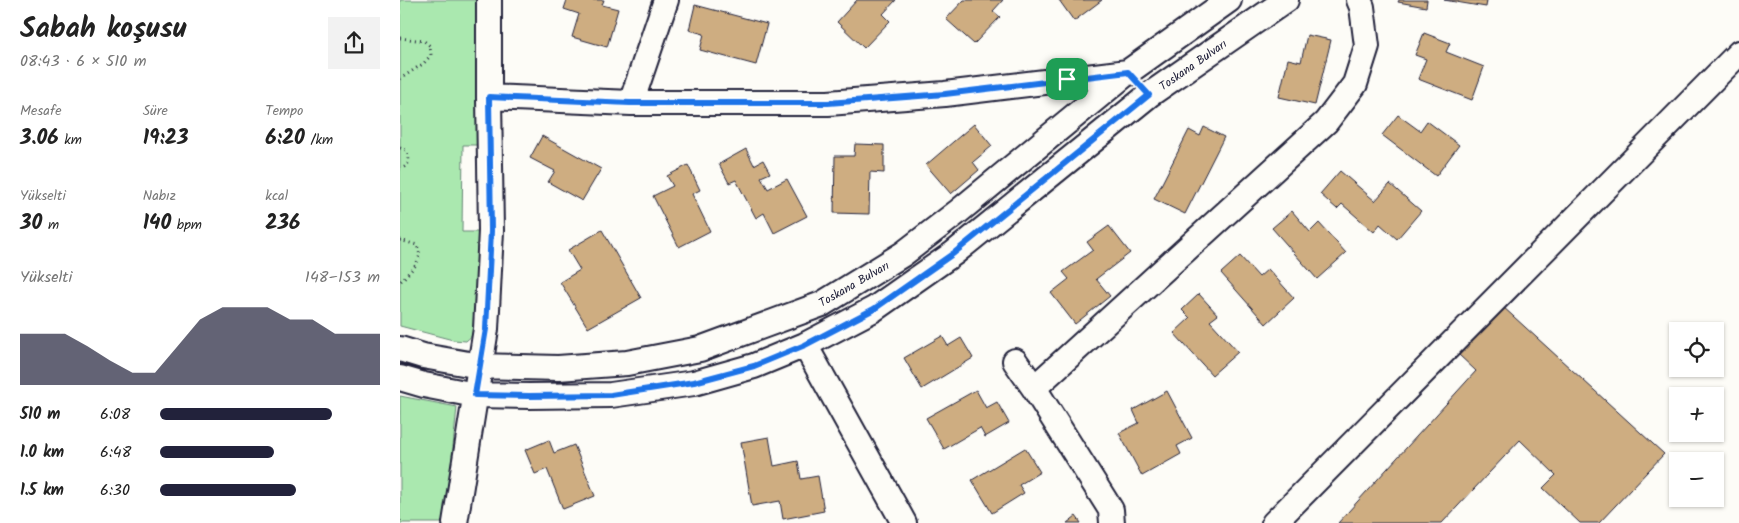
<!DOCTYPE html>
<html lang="tr">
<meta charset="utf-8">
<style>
:root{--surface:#fff;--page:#f2f2f2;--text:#222;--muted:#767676;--accent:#22223b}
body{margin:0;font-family:Kalam,sans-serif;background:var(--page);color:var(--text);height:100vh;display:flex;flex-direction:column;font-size:19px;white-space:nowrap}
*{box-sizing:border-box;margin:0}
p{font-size:16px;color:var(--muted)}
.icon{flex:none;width:28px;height:28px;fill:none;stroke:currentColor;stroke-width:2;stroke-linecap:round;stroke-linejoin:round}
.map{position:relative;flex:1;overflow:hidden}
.sheet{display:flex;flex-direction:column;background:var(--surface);width:400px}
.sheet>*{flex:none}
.buttons{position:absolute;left:1269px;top:322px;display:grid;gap:10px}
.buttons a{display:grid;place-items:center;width:55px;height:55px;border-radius:0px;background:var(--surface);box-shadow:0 1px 4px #0004;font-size:25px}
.pin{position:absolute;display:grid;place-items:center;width:42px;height:42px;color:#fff;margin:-21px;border-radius:10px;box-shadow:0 2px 8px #0006}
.round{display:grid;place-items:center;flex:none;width:52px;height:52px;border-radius:0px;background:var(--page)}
.headline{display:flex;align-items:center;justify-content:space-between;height:85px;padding:0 20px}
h1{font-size:28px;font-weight:600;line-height:38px}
.metrics{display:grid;grid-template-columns:repeat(3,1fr);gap:8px;height:85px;padding:5px 20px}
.metrics div{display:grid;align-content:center}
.metrics b{font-size:21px;font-weight:600}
.metrics small{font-size:14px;font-weight:400}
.metrics p{font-size:14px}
.chart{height:140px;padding:10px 20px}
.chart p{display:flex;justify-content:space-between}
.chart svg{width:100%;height:90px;margin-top:5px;fill:var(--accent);opacity:.7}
ul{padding:0 20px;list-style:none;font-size:16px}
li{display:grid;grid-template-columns:80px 60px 1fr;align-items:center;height:38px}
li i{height:12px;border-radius:6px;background:var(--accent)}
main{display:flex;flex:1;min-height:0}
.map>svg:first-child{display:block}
.green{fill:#aae8af;stroke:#668575}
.building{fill:#cead81;stroke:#22223b}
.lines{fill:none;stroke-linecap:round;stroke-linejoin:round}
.minor-casing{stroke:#22223b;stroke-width:28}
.path{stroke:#22223b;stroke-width:3;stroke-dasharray:1 4;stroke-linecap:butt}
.minor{stroke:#fdfcf7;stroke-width:24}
.route-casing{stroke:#fff;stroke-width:10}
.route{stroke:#1a73e8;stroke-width:6}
.labels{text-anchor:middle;stroke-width:5;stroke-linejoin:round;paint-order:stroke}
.street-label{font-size:12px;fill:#22223b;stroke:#fdfcf7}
</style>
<main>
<section class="sheet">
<div class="headline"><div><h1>Sabah koşusu</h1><p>08:43 · 6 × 510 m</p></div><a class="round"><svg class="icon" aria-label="share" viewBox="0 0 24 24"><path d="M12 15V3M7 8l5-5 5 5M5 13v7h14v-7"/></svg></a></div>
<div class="metrics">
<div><p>Mesafe</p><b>3.06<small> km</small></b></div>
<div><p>Süre</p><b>19:23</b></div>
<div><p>Tempo</p><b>6:20<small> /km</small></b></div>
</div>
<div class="metrics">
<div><p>Yükselti</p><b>30<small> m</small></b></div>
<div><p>Nabız</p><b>140<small> bpm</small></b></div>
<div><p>kcal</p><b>236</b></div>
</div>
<div class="chart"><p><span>Yükselti</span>148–153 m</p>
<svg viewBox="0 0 160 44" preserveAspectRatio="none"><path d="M0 44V19L10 19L20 19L30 25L40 32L50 38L60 38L70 25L80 12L90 6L100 6L110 6L120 12L130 12L140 19L150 19L160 19V44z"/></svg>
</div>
<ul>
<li><b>510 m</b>6:08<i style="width:78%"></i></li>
<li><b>1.0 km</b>6:48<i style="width:52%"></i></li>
<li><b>1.5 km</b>6:30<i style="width:62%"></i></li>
</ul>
</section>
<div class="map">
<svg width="1339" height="523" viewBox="0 0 1339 523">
<rect width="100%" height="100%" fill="#fdfcf7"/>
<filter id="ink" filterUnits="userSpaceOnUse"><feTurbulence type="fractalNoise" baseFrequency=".02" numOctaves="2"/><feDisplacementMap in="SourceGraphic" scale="10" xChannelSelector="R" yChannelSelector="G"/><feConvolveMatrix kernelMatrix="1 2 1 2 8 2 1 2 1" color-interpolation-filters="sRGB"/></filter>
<g filter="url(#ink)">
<path class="green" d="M0,0H81L79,145H63L62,232H78L74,334L66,341L53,340L0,326Z
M0,396L57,407L50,476L42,523H0Z"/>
<path class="building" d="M167,0H204L202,5L218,9L207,47L172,37L179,14L164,9Z
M457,0H496L483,14L490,21L464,48L437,22Z
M564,0H603L593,11L600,17L574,44L546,19Z
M659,0H702L674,21Z
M999,0H1027L1026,7L998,2Z
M1044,0H1087L1086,7Z
M295,5L367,24L356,65L300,50L304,34L289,30Z
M1024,33L1050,43L1046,52L1084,67L1072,100L1018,79L1026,59L1015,55Z
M907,35L931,40L915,105L879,97L888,59L901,62Z
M998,115L1020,131L1027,121L1059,145L1036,176L982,135Z
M574,124L592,146L573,162L579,170L551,194L526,165Z
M804,127L824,137L785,214L754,199L789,130L800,136Z
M142,136L201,169L182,201L148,182L155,171L130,158Z
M455,144L484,145V173L470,172L469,214L434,213L435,156H454Z
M346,149L354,165L363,160L370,173L361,177L368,189L387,179L407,216L374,233L364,213L356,218L336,180L329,183L319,164Z
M288,165L300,190L292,194L310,231L279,247L253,196L273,186L267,176Z
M940,171L975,201L990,184L1021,211L997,239L980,224L974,232L942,204L937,209L920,194Z
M892,211L910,232L919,223L946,253L917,279L872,228Z
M709,226L730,253L696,279L710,296L675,324L651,293L669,279L663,272L693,250L687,242Z
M202,230L241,298L188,328L160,282L180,270L168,250Z
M840,256L859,277L868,269L894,298L866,324L821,273Z
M799,294L818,315L810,321L838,352L812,375L774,333L790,318L782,310Z
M1102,306L1264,454L1199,523H1180L1143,488L1156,475L1120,440L1042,523H938L1076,371L1058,354Z
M542,336L548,346L561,338L573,358L522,389L504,358Z
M576,390L586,408L597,402L609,423L585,437L580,428L544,449L526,418Z
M767,391L792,438L777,446L781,454L742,476L719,433L739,423L733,410Z
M369,437L374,466L398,461L401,479L418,476L424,511L383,519L380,501L352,506L341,442Z
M149,440L154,453L174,445L195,496L163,509L147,469L135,474L125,450Z
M625,448L640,472L619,485L624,493L592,513L572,480Z
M676,516L681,523H667Z"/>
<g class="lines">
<g class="minor-casing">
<path id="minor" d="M89,97V0
M231,103H428L545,94L728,72L729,73
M405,345L504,523
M0,349L23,356L80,366L158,368L227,363L300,349L422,304L503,254L559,211L728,72L829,0
M615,361L634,388L926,122L955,84L967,46L962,7L959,0
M0,378L24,385L75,395L129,396L211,395L294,383L354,366L405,345L474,309L554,253L749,95L886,0
M634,388L711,510L712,523
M55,523L86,329L91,231L89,97L231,103L266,0
M874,523L1339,53"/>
</g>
<path class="path" d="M0,38L24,41L30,46L31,55L24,63L0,79
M0,148L6,150C10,158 11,166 0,169
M0,240L17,245L20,255L16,265L0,282
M0,520V521"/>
<use href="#minor" class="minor"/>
</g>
</g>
<g class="lines" filter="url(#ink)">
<g class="route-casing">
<path id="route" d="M728,72L749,95L554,253L474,309L405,345L354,366L294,382L211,395L129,396L75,395L86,329L91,231L89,97L230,103H428L545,94Z"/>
</g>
<use href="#route" class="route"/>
</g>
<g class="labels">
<g class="street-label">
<text transform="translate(793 65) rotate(-35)" y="4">Toskana Bulvarı</text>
<text transform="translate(454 284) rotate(-30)" y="4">Toskana Bulvarı</text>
</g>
</g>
</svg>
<div class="buttons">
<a><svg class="icon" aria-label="locate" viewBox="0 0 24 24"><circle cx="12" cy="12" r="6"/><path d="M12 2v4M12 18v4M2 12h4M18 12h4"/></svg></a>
<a>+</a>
<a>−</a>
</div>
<div class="pin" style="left:667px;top:79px;background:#1e9e55"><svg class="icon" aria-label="arrive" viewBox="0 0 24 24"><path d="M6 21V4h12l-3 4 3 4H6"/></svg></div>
</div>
</main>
